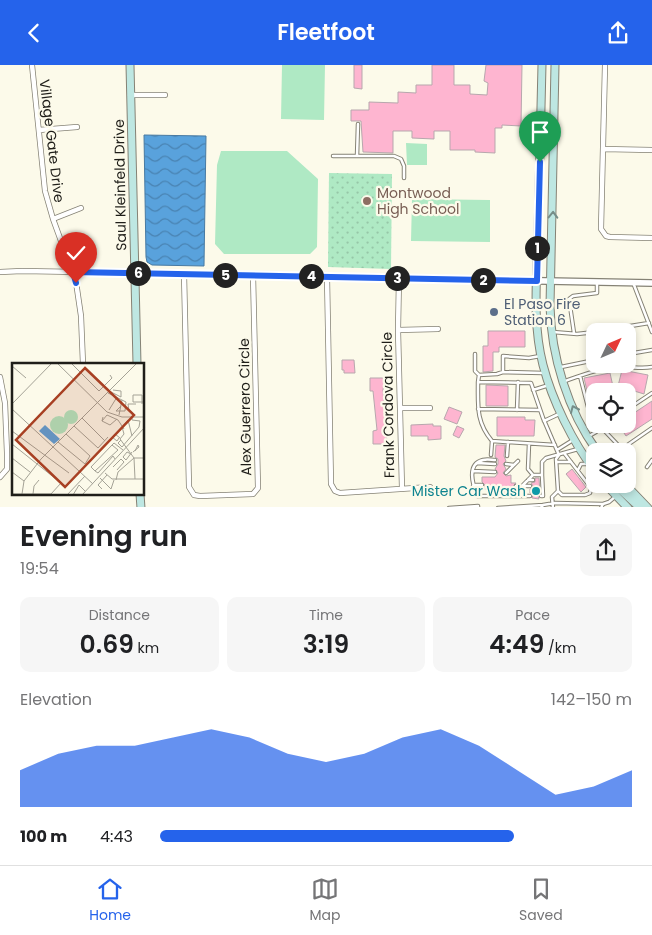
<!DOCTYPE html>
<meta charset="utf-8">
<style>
:root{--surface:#fff;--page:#f6f6f6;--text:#202124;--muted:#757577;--line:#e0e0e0;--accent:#2563eb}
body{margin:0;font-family:Poppins,sans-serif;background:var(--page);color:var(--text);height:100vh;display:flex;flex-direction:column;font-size:19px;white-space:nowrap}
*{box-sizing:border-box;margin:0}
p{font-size:16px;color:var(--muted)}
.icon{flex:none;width:28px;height:28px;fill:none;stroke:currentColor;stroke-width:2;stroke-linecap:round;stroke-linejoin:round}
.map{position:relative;height:442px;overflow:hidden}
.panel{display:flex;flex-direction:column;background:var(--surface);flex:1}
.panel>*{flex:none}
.needle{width:32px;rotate:46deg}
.controls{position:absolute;left:586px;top:258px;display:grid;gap:10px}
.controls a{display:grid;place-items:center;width:50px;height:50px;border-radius:10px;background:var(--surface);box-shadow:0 2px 8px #0003;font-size:25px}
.pin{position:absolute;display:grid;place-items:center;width:42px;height:42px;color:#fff;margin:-51px -21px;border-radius:50% 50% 50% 0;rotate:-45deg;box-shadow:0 0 5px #0007}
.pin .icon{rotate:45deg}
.km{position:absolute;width:25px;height:25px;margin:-12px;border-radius:50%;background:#222;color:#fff;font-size:14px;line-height:25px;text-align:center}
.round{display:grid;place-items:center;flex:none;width:52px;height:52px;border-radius:10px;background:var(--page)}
.summary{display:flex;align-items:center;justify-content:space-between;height:85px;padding:0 20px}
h1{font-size:28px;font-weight:600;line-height:38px}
.figures{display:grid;grid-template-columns:repeat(3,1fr);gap:8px;height:85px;padding:5px 20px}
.figures div{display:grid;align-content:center;border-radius:10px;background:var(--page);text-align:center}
.figures b{font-size:25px;font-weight:600}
.figures small{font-size:14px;font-weight:400}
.figures p{font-size:14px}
.chart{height:140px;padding:10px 20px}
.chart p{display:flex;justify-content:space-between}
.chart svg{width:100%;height:90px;margin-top:5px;fill:var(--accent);opacity:.7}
ul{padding:0 20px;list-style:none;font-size:16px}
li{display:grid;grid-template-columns:80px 60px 1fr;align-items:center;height:38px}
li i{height:12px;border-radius:6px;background:var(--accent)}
header{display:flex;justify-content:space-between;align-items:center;height:65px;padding:0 20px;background:var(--accent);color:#fff;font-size:22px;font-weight:600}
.menu{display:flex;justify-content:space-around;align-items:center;height:70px;border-top:1px solid var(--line);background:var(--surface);font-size:14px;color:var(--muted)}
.menu a{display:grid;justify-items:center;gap:2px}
.menu .active{color:var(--accent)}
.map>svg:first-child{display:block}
.green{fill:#afe9c4}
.park{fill:url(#park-dots)}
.water{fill:url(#water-waves);stroke:#487aa2}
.building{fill:#feb5d0;stroke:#b7a7ad}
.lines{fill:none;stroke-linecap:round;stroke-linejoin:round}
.service-casing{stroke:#858275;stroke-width:4.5}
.minor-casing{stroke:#858275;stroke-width:6}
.tertiary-casing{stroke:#858275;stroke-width:8}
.secondary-casing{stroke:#858275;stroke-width:9}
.service{stroke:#fff;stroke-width:2.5}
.minor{stroke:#fff;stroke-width:4.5}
.tertiary{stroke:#fff;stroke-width:5.5}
.secondary{stroke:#bee7e2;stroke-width:7}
.oneway{stroke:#768d88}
.route-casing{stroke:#fff;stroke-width:10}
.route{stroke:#2563eb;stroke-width:6}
.education-dot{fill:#8d6e63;stroke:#fcfaea;stroke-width:2}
.service-dot{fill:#5c6f8a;stroke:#fcfaea;stroke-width:2}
.culture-dot{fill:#0f9aa8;stroke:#fcfaea;stroke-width:2}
.labels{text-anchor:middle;stroke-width:4.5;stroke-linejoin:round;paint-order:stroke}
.street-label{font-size:14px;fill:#1f1e19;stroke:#fcfaea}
.education-label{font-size:14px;fill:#785e54;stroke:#fcfaea;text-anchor:start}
.service-label{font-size:14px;fill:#4e5e75;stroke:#fcfaea;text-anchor:start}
.culture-label{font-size:14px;fill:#0d838f;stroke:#fcfaea;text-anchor:end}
.inset-road{fill:none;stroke:#a4a296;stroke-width:1}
.view{fill:#a84023;fill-opacity:0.15;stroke:#a84023;stroke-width:2.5}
.inset-edge{fill:none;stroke:#1f1e19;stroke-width:2.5}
</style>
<header><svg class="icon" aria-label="back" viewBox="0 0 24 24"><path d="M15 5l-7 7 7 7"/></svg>Fleetfoot<svg class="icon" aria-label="share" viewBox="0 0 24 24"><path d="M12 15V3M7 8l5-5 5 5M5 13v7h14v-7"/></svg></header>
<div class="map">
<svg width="652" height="443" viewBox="0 0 652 443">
<defs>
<pattern id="park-dots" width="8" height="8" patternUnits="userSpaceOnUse" patternTransform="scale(1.25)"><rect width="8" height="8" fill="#afe9c4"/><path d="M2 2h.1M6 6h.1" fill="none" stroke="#96c7a8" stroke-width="1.8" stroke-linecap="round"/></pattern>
<pattern id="water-waves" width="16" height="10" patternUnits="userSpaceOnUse" patternTransform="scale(1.25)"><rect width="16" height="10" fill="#59a2dc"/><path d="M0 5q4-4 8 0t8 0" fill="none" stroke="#4983b2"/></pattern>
</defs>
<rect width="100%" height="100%" fill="#fcfaea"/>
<path class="green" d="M282,0H325L324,55L281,54Z
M406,78L427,79V100H407Z
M221,86H287L318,114L317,182L310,189H224L215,179L217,100Z
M412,134L490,135V177L411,176Z"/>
<path class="park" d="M329,108L392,109L391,204L328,202Z"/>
<path class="water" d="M144,70L206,71L204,201L152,200L147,197L146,192Z"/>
<path class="building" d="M354,0H362V24L354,23Z
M432,0H454V20H470V29L487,30L488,18L484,16L486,0H522L521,61L502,60V63H495V88L475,87V85H450V66H434V74L412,73V66H393V88L363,87L361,56H351V45H369V37L398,38V27L416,28V20H432Z
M488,266H525V282H499V287H493V306L483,307V281H488Z
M595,273V292H592L590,283H588L587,278H589L588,274Z
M342,295H354L355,308H344V305H342Z
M622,305L648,310L644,329L618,321Z
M610,308L614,326H595V329L588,330L584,313Z
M370,313H386V319H384L383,325L387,379H373V366L377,365L373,326H370Z
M486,320L508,321V341H486Z
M652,336V354L626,371L618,359H628V352Z
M449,342L462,347L457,359L444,354Z
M497,352H525V355H535L534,371H497Z
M433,359V361H441V374L428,375V371H411V360Z
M457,361L464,364L459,373L453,370Z
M496,380H505L504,391L506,396L503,399L506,404L503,408L506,411L511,410V418H516L513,421L516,424V427H487V424H482L485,420L482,417V412H495L498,408L495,404L498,399V394L495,392Z
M572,404L586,422L581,427L566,409Z
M535,413H539L540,428L538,431L539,434L532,433L533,430L530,428V424L533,421L531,418L535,417Z"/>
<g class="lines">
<g class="service-casing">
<path id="service" d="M333,91H394L401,94L404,101V113
M357,91L358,59
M634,220L652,267
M599,266L649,258
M553,267L577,269L595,267
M574,268L569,234L573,231L597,228V217
M475,289V306L479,310
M628,289L652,285
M540,291L529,293L503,291V307L543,308
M561,302L595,295
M503,307L497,309L479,310L478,317L531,318L543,353L559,390L556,394L558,426L552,432L553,443
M580,311L588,342
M565,316C582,310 606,301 624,302C634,302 642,304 652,302
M478,317C478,341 476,357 492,376L555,380
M533,325L549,320
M628,334L635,339
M595,340L588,342L595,354
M478,344L540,345
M628,344L652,328
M517,345L518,317
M544,356L559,349
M598,359L619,381H626L652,363
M589,371L596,367L603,359
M529,379L528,404L533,410H542V397L546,393L578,384
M557,385L573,375
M491,390L492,376
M507,391L508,377
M495,395C492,395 487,394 483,395C466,399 473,420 477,431H530
M557,397H571
M477,398L495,399
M506,399L514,400
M647,402L652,395
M578,405L581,399H587
M473,406L495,407
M506,408L518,396
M528,415H533
M473,420H482
M516,421H530
M558,426L562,430H585L590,428L591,423L564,388
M521,431L522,421L533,410
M541,431H543L542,410
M603,439L609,437L616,431
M449,443L478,441V443
M498,443L543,440
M541,443L543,440L555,438L603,439L601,443"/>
</g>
<g class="minor-casing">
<path id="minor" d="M32,0L45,126L53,154L76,217L81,251L83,299
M605,0L601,164L606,171L610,172L652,173
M130,30H165
M39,65L77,62
M603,84L652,85
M53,154L81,143
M0,207L22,206L135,208
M184,209L189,422L194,430L200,431L253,429L258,423L253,210
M327,212L331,419L335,426L340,428L430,422
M399,213L398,265L402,424
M398,265L438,264
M0,312L5,338L7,388V404L0,412
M400,343H430"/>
</g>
<g class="tertiary-casing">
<path id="tertiary" d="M135,208L652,218"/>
</g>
<g class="secondary-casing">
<path id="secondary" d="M130,0L137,299
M542,0C541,56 539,112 538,168C537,211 532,258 543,300C552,335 573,378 595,406
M555,0L550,241C551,291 568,346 597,386
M605,419L628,443
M614,419L640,443
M625,419L648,443
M140,429L141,443"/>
</g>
<use href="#service" class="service"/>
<use href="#minor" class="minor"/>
<use href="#tertiary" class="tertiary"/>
<use href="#secondary" class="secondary"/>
</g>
<defs><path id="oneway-chevron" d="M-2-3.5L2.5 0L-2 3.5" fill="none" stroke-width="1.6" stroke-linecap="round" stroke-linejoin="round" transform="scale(1.25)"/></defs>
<g class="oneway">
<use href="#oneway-chevron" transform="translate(553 150) rotate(-89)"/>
<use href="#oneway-chevron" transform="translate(574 344) rotate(-114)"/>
</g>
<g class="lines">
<g class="route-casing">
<path id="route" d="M76,218L73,207L537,216L540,97"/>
</g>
<use href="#route" class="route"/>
</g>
<circle class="education-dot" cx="367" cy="136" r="5"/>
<circle class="service-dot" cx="494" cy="247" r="5"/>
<circle class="culture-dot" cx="536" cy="426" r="5"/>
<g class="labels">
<g class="street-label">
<text transform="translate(52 76) rotate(83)" y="5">Village Gate Drive</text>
<text transform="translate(120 120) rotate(-91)" y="5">Saul Kleinfeld Drive</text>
<text transform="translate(388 340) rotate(-91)" y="5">Frank Cordova Circle</text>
<text transform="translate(245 342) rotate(-91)" y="5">Alex Guerrero Circle</text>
</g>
<g class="education-label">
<text x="377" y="133">Montwood<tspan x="377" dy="16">High School</tspan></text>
</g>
<g class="service-label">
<text x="504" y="244">El Paso Fire<tspan x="504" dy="16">Station 6</tspan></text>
</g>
<g class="culture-label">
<text x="526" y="431">Mister Car Wash</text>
</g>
</g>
<g transform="translate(12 298)">
<rect width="132" height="132" fill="#fcfaea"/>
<path d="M38 62a9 9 0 1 1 18 0a9 9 0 1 1-18 0Z" fill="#afe9c4"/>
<path d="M52 54a7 7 0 1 1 14 0a7 7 0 1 1-14 0Z" fill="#afe9c4"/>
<path d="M33,62L48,76L42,81L27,68Z" fill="#59a2dc"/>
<path class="inset-road" d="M45,0L95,49L110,54H133M59,0L87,28L100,15L98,12M0,3L14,15M97,28L109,34V28L101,27M96,30L110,37L107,52M0,41L40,0M130,41V32H121V39H133M109,43L104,48H113L114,39L110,37M0,46L81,121M97,47L105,34M117,48L116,41H124M91,54L90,58L95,52L106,57L112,66M70,55L93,78M90,58L98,62L105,56M62,63L86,85L96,74M0,68L57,110M120,73L116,57L110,64L112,71L108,76L122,95H133M107,75L105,78L100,74L103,71L108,75M109,77L106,80L110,84L127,64L128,58L120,57V55M46,79L73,101L78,93L54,71M0,81L49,120L39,131H0M106,87L100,82L102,80L111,87M121,89L127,84L126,82L123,88M119,91L115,89L111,94L114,97L120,89M0,95L18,109M103,96L101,93L86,110L83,108L106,87M101,104L109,96L112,99L105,107M83,108L79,104L100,82M0,109L12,118M93,110L100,116H133M88,115L99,126L102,117M104,117L106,109L122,95L123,116M90,126L86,122L95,112M10,131L12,118L29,96L124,1M21,131L22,123L27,117M55,132L73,113M61,132L67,122L73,128M70,132L133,64"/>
<path class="view" d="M73,5L122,52L53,124L4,77Z"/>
<rect width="132" height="132" class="inset-edge"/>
</g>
</svg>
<div class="controls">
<a><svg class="needle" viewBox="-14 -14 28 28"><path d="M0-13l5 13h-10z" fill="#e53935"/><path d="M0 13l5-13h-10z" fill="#757577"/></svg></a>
<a><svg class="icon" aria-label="locate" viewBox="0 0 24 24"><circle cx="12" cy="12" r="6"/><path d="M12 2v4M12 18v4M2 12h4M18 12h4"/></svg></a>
<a><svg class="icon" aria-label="layers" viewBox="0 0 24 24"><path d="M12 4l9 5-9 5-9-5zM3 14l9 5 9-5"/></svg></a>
</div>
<div class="pin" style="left:540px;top:97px;background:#1e9e55"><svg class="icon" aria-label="arrive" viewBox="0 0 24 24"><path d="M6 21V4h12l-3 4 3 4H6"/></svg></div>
<div class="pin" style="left:76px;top:218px;background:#d93025"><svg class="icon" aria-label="check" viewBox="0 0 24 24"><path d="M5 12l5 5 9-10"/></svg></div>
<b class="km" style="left:537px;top:183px">1</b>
<b class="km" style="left:483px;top:215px">2</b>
<b class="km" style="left:397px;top:213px">3</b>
<b class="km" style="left:311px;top:211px">4</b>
<b class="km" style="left:225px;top:210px">5</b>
<b class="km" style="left:138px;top:208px">6</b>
</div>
<section class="panel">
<div class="summary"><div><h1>Evening run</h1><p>19:54</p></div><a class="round"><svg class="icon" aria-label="share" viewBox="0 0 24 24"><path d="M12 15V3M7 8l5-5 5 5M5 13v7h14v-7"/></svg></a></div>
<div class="figures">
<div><p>Distance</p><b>0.69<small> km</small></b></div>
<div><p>Time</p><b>3:19</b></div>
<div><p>Pace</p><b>4:49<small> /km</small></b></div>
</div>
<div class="chart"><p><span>Elevation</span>142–150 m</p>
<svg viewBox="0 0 160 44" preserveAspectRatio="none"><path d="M0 44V26L10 18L20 14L30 14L40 10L50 6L60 10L70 18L80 22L90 18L100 10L110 6L120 14L130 26L140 38L150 34L160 26V44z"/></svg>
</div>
<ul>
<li><b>100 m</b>4:43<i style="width:75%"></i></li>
</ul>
</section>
<nav class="menu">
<a class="active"><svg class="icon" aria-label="home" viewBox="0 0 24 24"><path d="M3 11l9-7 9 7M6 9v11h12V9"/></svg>Home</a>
<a><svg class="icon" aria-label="map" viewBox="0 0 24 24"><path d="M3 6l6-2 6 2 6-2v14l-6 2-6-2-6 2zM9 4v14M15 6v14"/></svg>Map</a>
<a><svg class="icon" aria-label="saved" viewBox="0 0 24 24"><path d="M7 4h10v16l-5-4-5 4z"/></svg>Saved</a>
</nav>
